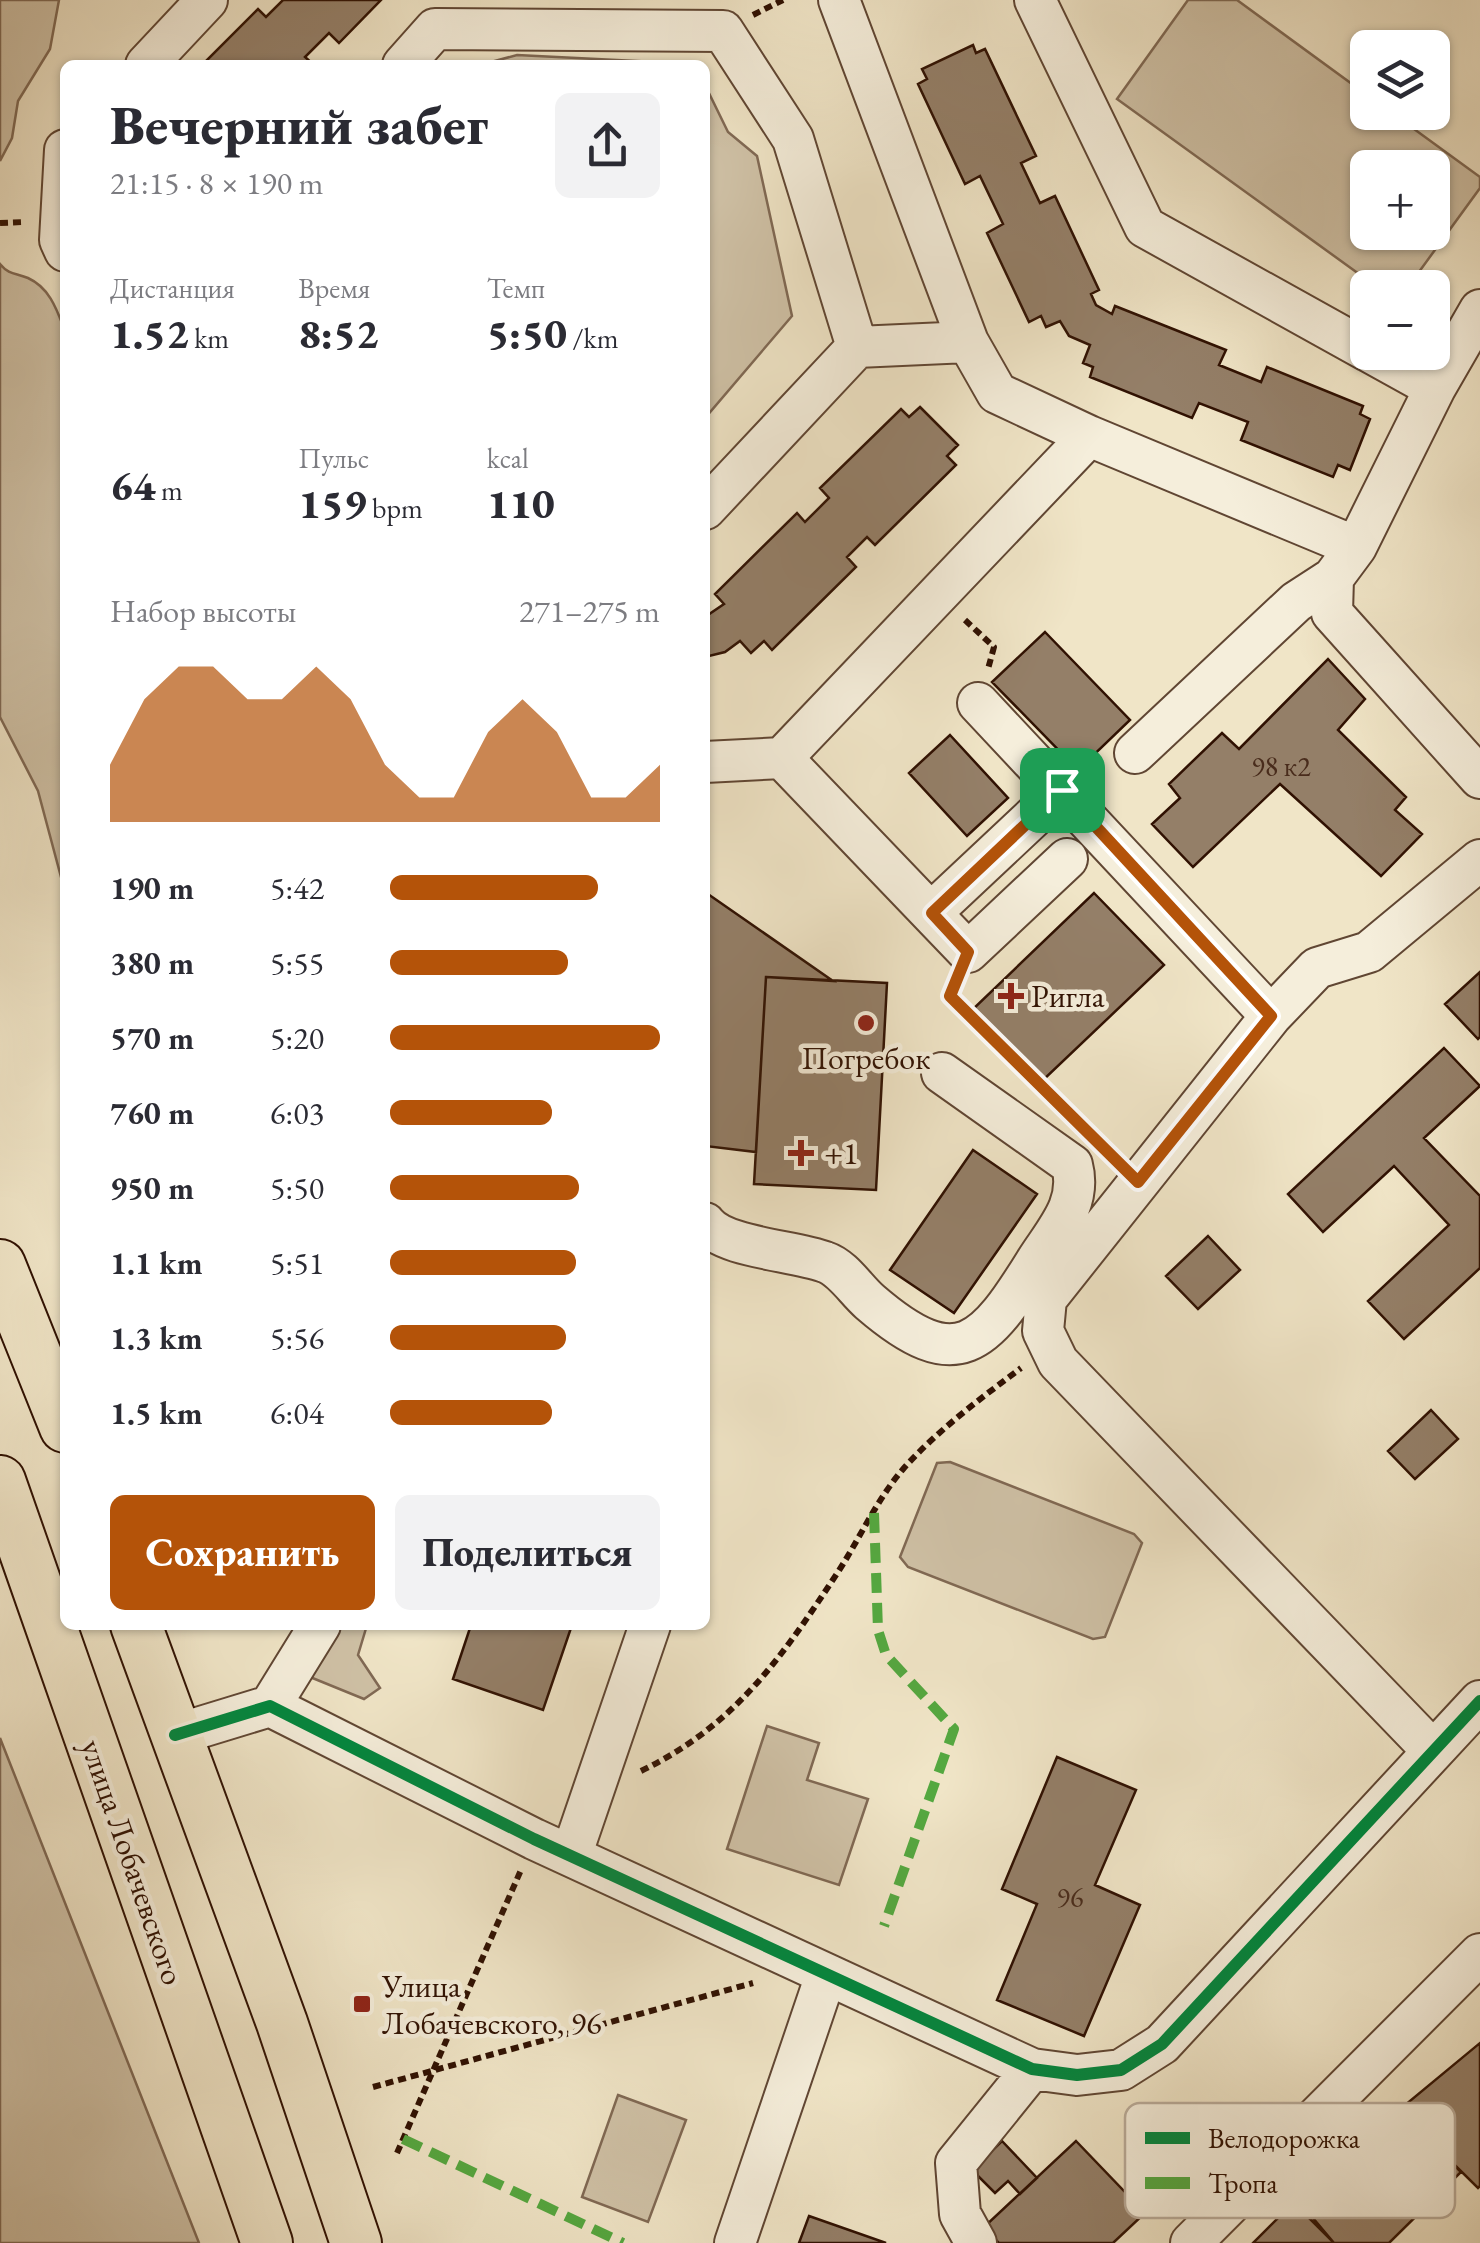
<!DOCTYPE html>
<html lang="ru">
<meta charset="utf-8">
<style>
:root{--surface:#fff;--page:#f2f2f3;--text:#2b2b33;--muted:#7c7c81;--accent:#b45309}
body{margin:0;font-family:"EB Garamond",serif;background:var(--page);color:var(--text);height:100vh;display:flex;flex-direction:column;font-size:38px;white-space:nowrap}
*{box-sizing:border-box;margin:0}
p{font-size:32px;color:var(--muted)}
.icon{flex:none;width:55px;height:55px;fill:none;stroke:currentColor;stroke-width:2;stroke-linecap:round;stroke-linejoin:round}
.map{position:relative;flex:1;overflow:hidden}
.drawer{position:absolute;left:60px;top:60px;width:650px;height:1570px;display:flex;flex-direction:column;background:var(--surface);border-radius:15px;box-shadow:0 2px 8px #0004}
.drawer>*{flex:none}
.fabs{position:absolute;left:1350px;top:30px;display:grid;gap:20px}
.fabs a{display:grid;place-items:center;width:100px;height:100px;border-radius:15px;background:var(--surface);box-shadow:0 2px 8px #0004;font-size:50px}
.pin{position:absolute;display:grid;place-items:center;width:85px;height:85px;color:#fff;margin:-42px;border-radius:20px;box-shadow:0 5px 15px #0006}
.round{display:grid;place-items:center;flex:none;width:105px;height:105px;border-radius:15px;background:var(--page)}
.summary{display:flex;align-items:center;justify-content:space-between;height:170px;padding:0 50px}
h1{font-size:55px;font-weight:800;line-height:75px}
.figures{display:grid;grid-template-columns:repeat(3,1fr);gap:15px;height:170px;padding:10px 50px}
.figures div{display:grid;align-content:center}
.figures b{font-size:42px;font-weight:800}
.figures small{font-size:28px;font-weight:400}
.figures p{font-size:28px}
.chart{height:280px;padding:20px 50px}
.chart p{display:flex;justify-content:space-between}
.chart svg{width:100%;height:180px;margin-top:10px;fill:var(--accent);opacity:.7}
.action{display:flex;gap:20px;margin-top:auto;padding:20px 50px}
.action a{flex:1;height:115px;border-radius:15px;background:var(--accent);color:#fff;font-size:40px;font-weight:800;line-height:115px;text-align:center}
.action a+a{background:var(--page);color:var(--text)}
ul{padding:0 50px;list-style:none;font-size:32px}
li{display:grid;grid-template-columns:160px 120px 1fr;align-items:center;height:75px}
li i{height:25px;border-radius:12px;background:var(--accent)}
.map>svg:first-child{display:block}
.green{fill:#cfc1a6;stroke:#806954;stroke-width:2.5;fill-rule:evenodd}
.building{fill:#947f68;stroke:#301102;stroke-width:2.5}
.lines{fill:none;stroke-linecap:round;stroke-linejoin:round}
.minor-casing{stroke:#604633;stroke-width:44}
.major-casing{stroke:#301102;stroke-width:54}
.path{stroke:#301102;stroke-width:6;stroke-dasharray:8 5;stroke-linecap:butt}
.minor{stroke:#f5eedb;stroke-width:40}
.major{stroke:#f0e5c7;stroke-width:50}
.quiet{stroke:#54a840;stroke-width:10;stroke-dasharray:20 10;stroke-linecap:butt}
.cycleway-casing{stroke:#f5eedb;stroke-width:19}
.cycleway{stroke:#00873e;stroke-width:12}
.route-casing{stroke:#fff;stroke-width:20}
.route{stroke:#b45309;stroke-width:12}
.poi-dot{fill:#8f2418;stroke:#f5eedb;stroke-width:4}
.labels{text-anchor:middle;stroke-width:9;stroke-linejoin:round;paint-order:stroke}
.number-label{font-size:28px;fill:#492c1c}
.poi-label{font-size:32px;fill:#301102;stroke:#f5eedb;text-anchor:start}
.street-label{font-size:32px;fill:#301102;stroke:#f5eedb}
.key{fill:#f5eedb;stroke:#baac9a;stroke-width:2.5}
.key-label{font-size:28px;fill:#301102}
</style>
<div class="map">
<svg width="1480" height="2243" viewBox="0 0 1480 2243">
<rect width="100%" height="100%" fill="#f0e5c7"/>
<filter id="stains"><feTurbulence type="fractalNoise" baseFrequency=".002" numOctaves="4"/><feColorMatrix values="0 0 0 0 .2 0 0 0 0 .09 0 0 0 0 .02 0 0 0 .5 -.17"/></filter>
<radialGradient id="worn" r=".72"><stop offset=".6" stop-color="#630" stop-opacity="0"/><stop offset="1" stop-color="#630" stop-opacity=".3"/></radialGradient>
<path class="green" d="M0,0H59L50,49L18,101L12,138L0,161Z
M1188,0H1237L1367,95L1368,112L1392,113L1480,177V188L1408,287H1377L1117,99ZM1368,168H1432V232H1368Z
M517,55L695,64V65H480Z
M705,85L728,132L757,156L792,316L705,418Z
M0,264C9,275 16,273 28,278C50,288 57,310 65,331V892L38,791L0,717Z
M950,1462L1134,1534L1142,1543L1105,1637L1093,1639L908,1567L900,1557L937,1463Z
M298,1625H367L358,1655L380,1688L364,1699L310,1677Z
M767,1726L819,1743L807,1780L868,1799L839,1885L727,1849Z
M0,1738L199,2243H0Z
M618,2095L686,2120L648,2222L582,2197Z"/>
<path class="building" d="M283,0H381L339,43L329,33L305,57L314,65H202L258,9L266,17Z
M973,45L976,53L985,49L1036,156L1021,163L1040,203L1055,196L1099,290L1091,294L1096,305L1112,314L1115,306L1226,350L1219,365L1261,382L1267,367L1363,406L1360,414L1370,419L1350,470L1338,465L1333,477L1241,440L1248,422L1199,403L1192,418L1090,377L1093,367L1083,363L1090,345L1069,336L1060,321L1046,327L1041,316L1029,322L987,233L1003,224L980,176L965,184L918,84L927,79L922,69Z
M920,407L958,445L947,456L956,465L875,545L867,537L847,557L856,567L772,650L764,641L751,653L740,641L725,652L705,657V617L724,604L715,594L797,513L805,522L829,498L820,488L901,409L909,417Z
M1045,632L1130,720L1078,770L992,682Z
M1328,659L1365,699L1338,730L1406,797L1395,810L1422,834L1381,876L1280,784L1193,867L1152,824L1180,798L1169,784L1222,733L1239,749Z
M950,735L1008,798L967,836L909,773Z
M705,892L833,981L766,977L756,1152L705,1146Z
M1094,893L1164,965L1040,1083L971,1011Z
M1480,972V1037L1478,1039L1445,1004Z
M766,977L887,983L876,1190L754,1184Z
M1444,1048L1480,1086L1424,1138L1480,1196V1268L1404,1339L1368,1301L1449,1225L1394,1166L1323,1232L1288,1194Z
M973,1150L1037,1194L954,1313L890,1270Z
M1208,1236L1240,1270L1198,1309L1166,1276Z
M1431,1410L1458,1439L1415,1479L1388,1451Z
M471,1625H572L543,1710L453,1679Z
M1057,1757L1136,1790L1095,1885L1140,1905L1084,2036L997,2000L1037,1904L1002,1889Z
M1480,2043V2186L1478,2188L1399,2110Z
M1399,2110L1461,2172L1389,2243H1334L1300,2209Z
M1002,2141L1037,2178L1020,2194L1008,2181L995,2193L972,2170Z
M1076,2141L1145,2213L1113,2243H999L984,2227Z
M1297,2199L1334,2243H1253Z
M809,2216L886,2243H799Z"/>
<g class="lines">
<g class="minor-casing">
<path id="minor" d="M839,0L968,342L997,393L1089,436
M1035,0L1145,227L1368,351
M146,65L207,0
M403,65L435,29L723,31L793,139L857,347L705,509
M65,150L60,240L65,251
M857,347L968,342
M1370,352L1435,388
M1356,547L1333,578L1332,613L1480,778
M978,703L1271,1016L1317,968L1369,952L1480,860
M1135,753L1296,602L1333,578
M782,758L968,952L1067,859
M705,762L782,758L1089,436L1356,547L1435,388L1480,310
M931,913L1062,790
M1271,1016L1046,1299L1043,1331L1058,1362L1432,1750
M705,1223C724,1248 793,1250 825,1262C843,1268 856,1290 870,1302C958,1378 985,1344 1037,1260C1057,1229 1082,1203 1072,1165L942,1073
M270,1706L534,1839L1032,2069L1077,2075L1121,2070L1162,2044L1480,1701
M175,1735L270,1706L320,1625
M571,1856L650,1625
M735,2243L826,1975
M976,2243L960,2214L956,2163L1032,2069
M1191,2243L1480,1954"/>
</g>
<g class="major-casing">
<path id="major" d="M0,1265L65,1427
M0,1481L267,2243
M136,1625L282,2023L356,2243"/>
</g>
<path class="path" d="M753,15L783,0
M0,223L24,222
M965,620L994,647L988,669
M955,983L950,996L1063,1108
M641,1771C736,1725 782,1657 838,1572C860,1538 877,1499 904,1468C938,1430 980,1399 1021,1368
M373,2087L753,1983
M397,2153L521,1870"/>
<use href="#minor" class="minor"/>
<use href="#major" class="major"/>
<path class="quiet" d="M874,1513L878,1630L886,1655L954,1729L884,1926
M403,2139L623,2243"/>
<g class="cycleway-casing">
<path id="cycleway" d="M175,1735L270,1706L534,1839L1032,2069L1077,2075L1121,2070L1162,2044L1480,1701"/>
</g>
<use href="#cycleway" class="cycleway"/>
</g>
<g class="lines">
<g class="route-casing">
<path id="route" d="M1062,790L1271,1016L1138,1182L950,996L968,952L932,913Z"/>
</g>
<use href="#route" class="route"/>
</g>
<g class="poi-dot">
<path d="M1006 981h10v10h10v10h-10v10h-10v-10h-10v-10h10z"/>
<circle cx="866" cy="1023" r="10"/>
<path d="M796 1138h10v10h10v10h-10v10h-10v-10h-10v-10h10z"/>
<rect x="352" y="1994" width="20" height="20" rx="5"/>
</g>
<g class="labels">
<g class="number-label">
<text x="1281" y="776">98 к2</text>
<text x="1070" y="1907">96</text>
</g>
<g class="poi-label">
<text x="1031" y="1007">Ригла</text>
<text x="866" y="1069" text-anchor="middle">Погребок</text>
<text x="824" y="1164">+1</text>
<text x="382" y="1997">Улица<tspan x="382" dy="37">Лобачевского, 96</tspan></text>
</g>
<g class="street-label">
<text transform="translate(133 1862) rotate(71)" y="11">улица Лобачевского</text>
</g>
</g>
<rect x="1125" y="2103" width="330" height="115" rx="15" class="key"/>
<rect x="1145" y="2132" width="45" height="12" fill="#00873e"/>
<rect x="1145" y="2177" width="45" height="12" fill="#54a840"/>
<g class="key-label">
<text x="1208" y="2148">Велодорожка</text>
<text x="1208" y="2193">Тропа</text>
</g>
<rect width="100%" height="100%" filter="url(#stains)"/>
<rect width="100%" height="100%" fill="url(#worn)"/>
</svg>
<div class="fabs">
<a><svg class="icon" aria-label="layers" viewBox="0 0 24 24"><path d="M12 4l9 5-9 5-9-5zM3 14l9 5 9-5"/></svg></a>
<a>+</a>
<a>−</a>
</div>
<div class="pin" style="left:1062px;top:790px;background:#1e9e55"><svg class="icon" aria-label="arrive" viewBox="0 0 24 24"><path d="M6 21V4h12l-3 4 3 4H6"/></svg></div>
<section class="drawer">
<div class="summary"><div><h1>Вечерний забег</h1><p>21:15 · 8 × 190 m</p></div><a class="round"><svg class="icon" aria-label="share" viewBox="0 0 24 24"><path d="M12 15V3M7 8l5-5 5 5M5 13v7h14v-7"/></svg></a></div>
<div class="figures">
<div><p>Дистанция</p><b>1.52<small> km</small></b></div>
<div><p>Время</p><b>8:52</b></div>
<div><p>Темп</p><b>5:50<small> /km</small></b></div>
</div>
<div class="figures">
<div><b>64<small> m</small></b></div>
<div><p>Пульс</p><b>159<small> bpm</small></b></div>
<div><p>kcal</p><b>110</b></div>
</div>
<div class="chart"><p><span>Набор высоты</span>271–275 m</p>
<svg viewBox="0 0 160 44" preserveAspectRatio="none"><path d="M0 44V30L10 14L20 6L30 6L40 14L50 14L60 6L70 14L80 30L90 38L100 38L110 22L120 14L130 22L140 38L150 38L160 30V44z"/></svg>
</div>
<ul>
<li><b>190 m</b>5:42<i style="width:77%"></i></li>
<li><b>380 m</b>5:55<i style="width:66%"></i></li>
<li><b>570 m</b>5:20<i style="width:100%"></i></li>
<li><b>760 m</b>6:03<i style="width:60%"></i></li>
<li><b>950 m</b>5:50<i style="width:70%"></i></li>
<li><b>1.1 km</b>5:51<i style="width:69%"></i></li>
<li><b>1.3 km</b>5:56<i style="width:65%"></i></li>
<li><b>1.5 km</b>6:04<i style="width:60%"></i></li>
</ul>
<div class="action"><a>Сохранить</a><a>Поделиться</a></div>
</section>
</div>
